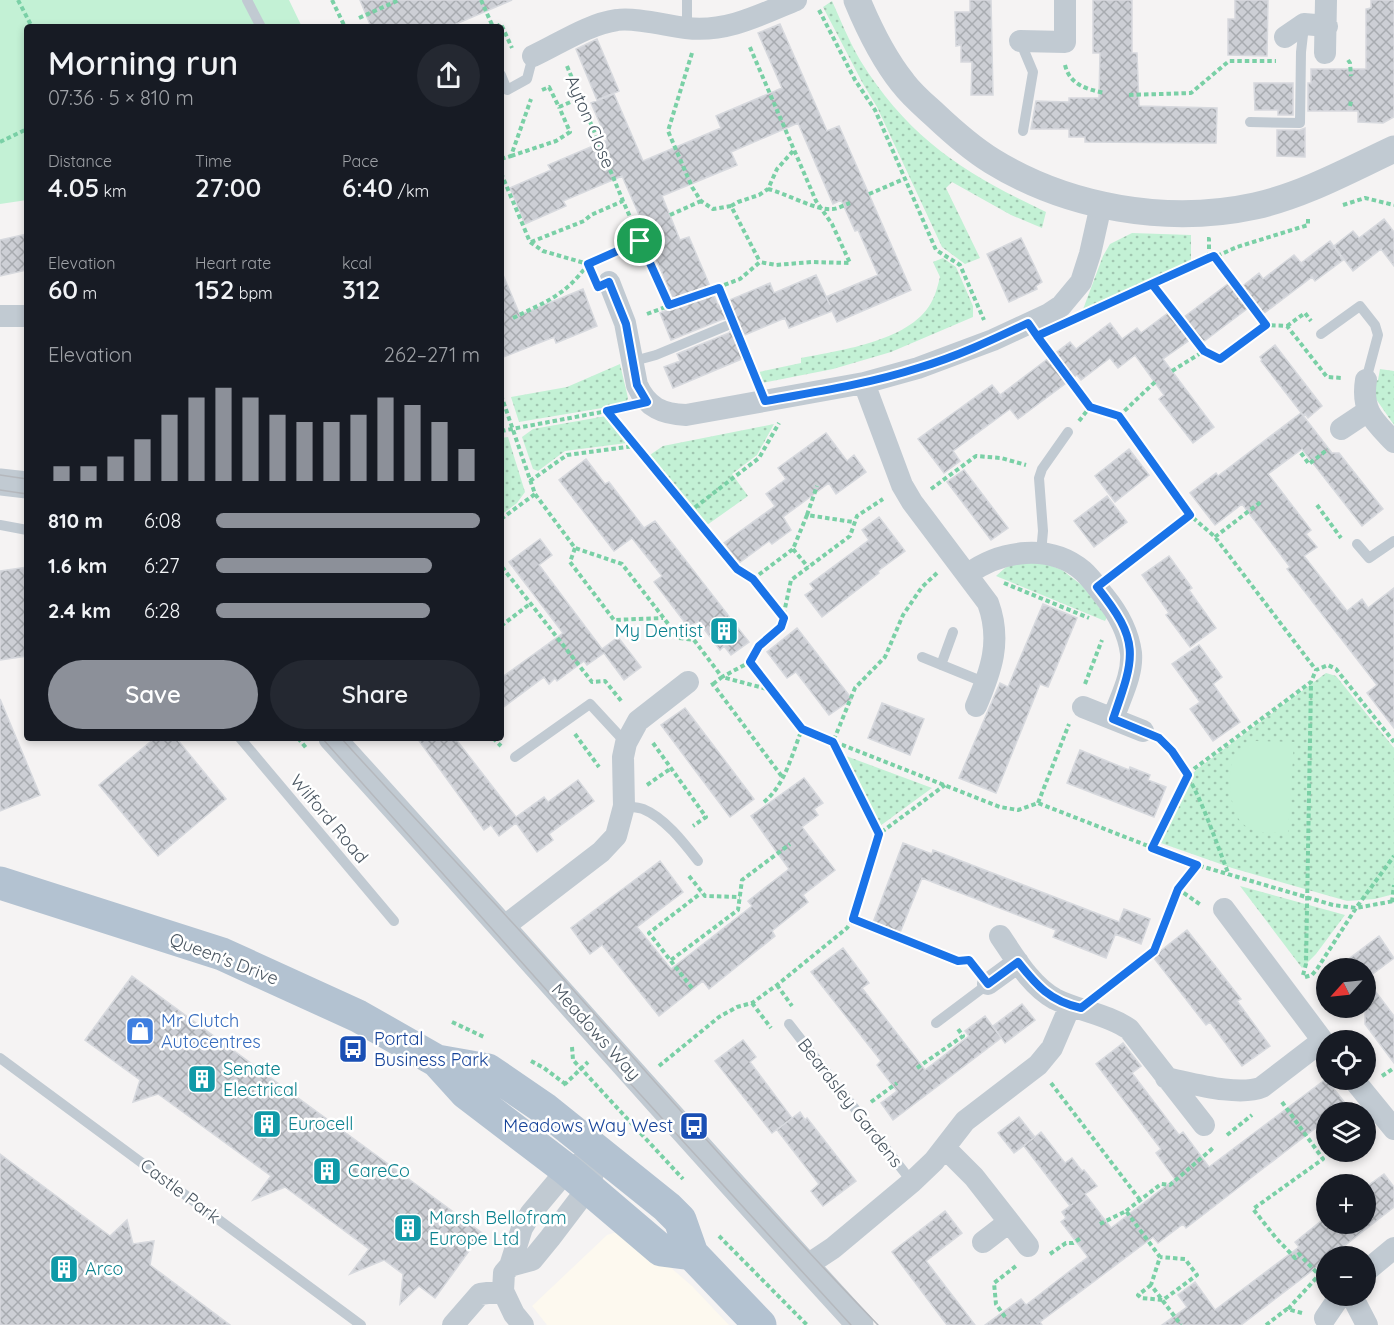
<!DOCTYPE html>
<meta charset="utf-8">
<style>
:root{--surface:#171b24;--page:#242831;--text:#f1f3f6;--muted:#9ea1a6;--accent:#8c9099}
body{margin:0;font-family:Quicksand,sans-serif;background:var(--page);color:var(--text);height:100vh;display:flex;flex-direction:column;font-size:22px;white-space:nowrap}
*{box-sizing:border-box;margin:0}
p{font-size:20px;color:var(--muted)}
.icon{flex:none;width:33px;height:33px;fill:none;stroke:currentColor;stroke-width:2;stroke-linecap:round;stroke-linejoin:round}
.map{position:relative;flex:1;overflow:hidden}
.sheet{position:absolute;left:24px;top:24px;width:480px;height:717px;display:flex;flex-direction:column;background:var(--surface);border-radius:6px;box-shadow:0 3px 9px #0003}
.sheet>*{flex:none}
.needle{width:39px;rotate:243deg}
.fabs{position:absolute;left:1316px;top:958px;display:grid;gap:12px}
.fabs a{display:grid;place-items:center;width:60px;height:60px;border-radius:50%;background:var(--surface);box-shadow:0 3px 9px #0003;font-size:30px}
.pin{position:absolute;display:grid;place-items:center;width:51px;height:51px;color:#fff;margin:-26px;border:3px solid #fff;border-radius:50%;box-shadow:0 2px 6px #0007}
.round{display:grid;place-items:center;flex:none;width:63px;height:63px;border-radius:32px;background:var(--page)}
.head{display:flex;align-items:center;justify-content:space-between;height:102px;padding:0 24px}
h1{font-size:33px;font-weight:600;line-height:45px}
.stats{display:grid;grid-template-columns:repeat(3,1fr);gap:9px;height:102px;padding:6px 24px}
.stats div{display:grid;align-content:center}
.stats b{font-size:26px;font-weight:600}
.stats small{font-size:16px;font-weight:400}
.stats p{font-size:16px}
.chart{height:168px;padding:12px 24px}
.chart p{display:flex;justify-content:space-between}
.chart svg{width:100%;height:108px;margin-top:6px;stroke:var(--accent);stroke-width:6}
.primary-button{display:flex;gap:12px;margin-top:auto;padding:12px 24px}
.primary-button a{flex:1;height:69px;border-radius:36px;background:var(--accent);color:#fff;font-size:24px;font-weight:600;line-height:69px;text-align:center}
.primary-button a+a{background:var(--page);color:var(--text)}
ul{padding:0 24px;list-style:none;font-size:20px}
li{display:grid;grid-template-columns:96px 72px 1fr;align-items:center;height:45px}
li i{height:15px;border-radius:8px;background:var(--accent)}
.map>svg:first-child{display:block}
.commercial{fill:#fdf9ef}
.grass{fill:url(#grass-dots)}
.park{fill:#c3f1d5}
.building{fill:url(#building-cross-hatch);stroke:#d7d9de;stroke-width:1.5;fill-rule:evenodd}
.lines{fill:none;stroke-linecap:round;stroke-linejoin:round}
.path{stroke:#7ad0a6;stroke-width:4;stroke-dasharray:4.5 3;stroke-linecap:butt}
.service{stroke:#c1cad2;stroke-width:10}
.minor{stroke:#c1cad2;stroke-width:22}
.tertiary{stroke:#c1cad2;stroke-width:27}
.primary{stroke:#b3c2d1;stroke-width:33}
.tram{stroke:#b5b8bd;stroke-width:1.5}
.route-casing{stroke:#fff;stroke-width:12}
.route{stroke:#1a73e8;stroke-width:8}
.labels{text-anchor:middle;stroke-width:5;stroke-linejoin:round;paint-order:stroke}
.street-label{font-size:18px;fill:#4a5661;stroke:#fff}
.culture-label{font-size:18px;fill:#0d838f;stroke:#fff;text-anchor:start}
.shop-label{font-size:18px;fill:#366cbe;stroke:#fff;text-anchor:start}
.transit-label{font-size:18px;fill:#164399;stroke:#fff;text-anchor:start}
</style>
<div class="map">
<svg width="1394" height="1325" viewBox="0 0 1394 1325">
<defs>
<pattern id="grass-dots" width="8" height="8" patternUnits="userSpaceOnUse" patternTransform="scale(1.5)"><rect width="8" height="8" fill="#c3f1d5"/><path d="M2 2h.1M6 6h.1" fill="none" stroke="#a0c6b0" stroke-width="1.8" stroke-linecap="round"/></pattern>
<pattern id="building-cross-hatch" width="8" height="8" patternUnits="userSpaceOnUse" patternTransform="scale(1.5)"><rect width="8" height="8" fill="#cdcfd5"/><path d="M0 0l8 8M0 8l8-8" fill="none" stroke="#a8abb0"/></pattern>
</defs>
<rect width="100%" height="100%" fill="#f5f3f3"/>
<path class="commercial" d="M626,1229L692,1286L729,1325H547L532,1306L607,1235Z"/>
<path class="grass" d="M832,1C841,21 849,41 860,60C909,139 964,173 1046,212L1042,228L1011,215L952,182L946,188L980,258L965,264L942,247L877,107L862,82L823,7Z
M1132,233L1191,235V262L1082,312L1103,256L1110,244Z
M943,258L956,267L973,306V317L891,352L833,369L762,383L759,372L801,363V358C841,350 914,341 933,299C936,293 938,285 940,277L933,262Z
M620,364L628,398L626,404L519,422L511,397L567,387Z
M1380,369L1394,371V425L1376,399L1375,382L1378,380Z
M606,416L627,443L565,451L538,471L533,469L522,437L533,429Z
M774,424L757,455L732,474L748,496L707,525L647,457L663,446Z
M508,437L525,492L517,503L501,515V438Z
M1014,563H1044L1062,570L1083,586L1107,617L1105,621L996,576L1005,568Z
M1326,673L1336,676L1394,748V894L1375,899L1347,901L1232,868L1158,842L1188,779L1196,770Z
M846,756L932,788L880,826Z
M1240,886L1345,915L1316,954L1302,968Z"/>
<path class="park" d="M0,0H289L302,27H27V200L0,204Z
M1256,741L1294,742L1288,833C1272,832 1256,835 1243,824C1230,813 1226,772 1234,758C1239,748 1246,745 1256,741Z"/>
<path class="building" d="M360,0H512L449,27H371Z
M970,0H991L993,95H971L972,62H961V45L956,46L955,12H970Z
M1093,0H1132V53H1137L1139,106L1217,108L1216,143L1085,142V137H1069V129H1031L1036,101L1069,102V98H1099L1100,53H1093Z
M1235,0H1268L1267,56L1228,55V19H1235Z
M1371,0H1394V117L1383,123L1358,122V111H1308V83H1311V69H1366V9L1371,8Z
M780,24L827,131L839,126L911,290L837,322L832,311L789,328L785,318L735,339L744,358L673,388L664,367L680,361L677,354L729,333L733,328V324L730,320L723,319L671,340L660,313L676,306L649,243L644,245L636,227L643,224L622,176L563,201L566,206L525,224L510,188L551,170L548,165L607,140L591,103L614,94L643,161L721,128L716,116L782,88L758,33ZM798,123L833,204L841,200L855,231L858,230L878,275L826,297L830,305L816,275L774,293L770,283L718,305L689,237L680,240L662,196L737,165L731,152Z
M597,39L619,91L597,100L576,49Z
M1254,83H1293V115H1278V110H1255Z
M1305,128V157L1277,156V130H1300Z
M1384,219L1394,232V266L1381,249L1353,271L1334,246L1353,231L1359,238Z
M27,234V270L0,276V240Z
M1021,238L1042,282L1036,286L1037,289L1009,302L987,254Z
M1330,241L1343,260L1315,281L1312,277L1263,314L1255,303L1203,342L1197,335L1163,359L1214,427L1193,443L1159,399L1164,395L1135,355L1118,368L1110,358L1081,380L1077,375L1018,419L1010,409L953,451L960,461L944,473L918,439L992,385L1002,397L1000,395L1070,342L1076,349L1110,323L1122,339L1137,328L1141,333L1168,313L1176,323L1229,283L1235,292L1259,273L1263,279L1294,255L1304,266L1301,263Z
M501,270L520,315L583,289L597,326L556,343L554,337L501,358Z
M1275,345L1322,406L1308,418L1305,414L1303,415L1261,361L1262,360L1260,357Z
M1301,413L1332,453H1339L1383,509L1362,526L1302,449L1268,474L1311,530L1306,534L1317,547L1304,556L1347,611L1362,599L1368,608L1394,588V728L1367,693L1377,685L1287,569L1290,567L1242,504L1215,525L1190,493L1216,473L1218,476Z
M826,433L847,461L854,455L866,472L836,494L829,483L783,517L791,530L772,544L769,541L739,563L724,543L775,506L766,494L786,479L778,468Z
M1129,449L1149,475L1115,502L1095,476Z
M586,459L605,484L609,482L644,528L655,521L749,642L731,655L724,646L720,650L698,621L689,628L654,582L662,576L632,538L614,551L559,480Z
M964,470L1008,528L991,540L947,482Z
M1107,496L1127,522L1094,547L1074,521Z
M879,517L905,551L878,571L879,573L822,617L805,595L814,589L810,584L869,540L862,530Z
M540,539L552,555L539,565L602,649L618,637L641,667L624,680L604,653L587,665L584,661L557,681L555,678L549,684L544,677L501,709V678L563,633L509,562Z
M1169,556L1192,588L1189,590L1216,628L1190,647L1166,615L1169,613L1142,575Z
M27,567V656L0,660V571Z
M1043,604L1077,618L1048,687L1040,684L996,793L959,778L1000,683L1008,687Z
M797,628L852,699L829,715L796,672L787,678L767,652Z
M1199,645L1222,677L1213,684L1240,722L1213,741L1190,709L1200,702L1172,664Z
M0,699L40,795L0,811Z
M882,703L924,719L910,755L868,738Z
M685,708L754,799L730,817L661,725Z
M155,738H176L226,799L158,856L99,785Z
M417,738H455L516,817L544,797L548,802L578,780L594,801L549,834L553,840L537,852L516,823L499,836L491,825L484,830Z
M1080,750L1129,770L1130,767L1150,775L1148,780L1166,787L1154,817L1067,783Z
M804,778L823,803L814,809L818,815L802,827L835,870L803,895L808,902L772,931L775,936L709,989L703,981L659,1016L602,945L590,954L571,928L660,861L683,892L637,927L671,969L752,906L748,901L789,869L751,816Z
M903,843L932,854L933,850L1119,922L1124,909L1150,919L1141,944L1115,934L1117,930L1106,958L1053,937L1056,930L922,878L899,935L872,925Z
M1187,930L1241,999L1237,1001L1270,1046L1242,1066L1210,1022L1206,1025L1153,957Z
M1379,936L1394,958L1366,979L1394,1016V1063L1365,1024V969H1356L1357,968L1350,958Z
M843,948L869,983L862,988L925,1070L969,1036L965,1031L985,1016L1001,1038L893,1120L881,1103L897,1091L877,1065L881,1061L811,972Z
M132,976L482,1233L435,1298L419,1286L400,1304L403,1274L384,1260L350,1274L369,1249L285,1187L253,1200L271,1176L158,1094L133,1102L140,1080L85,1040Z
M1022,1004L1035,1020L1005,1043L993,1026Z
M743,1040L756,1057L750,1062L792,1118L772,1133L715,1061Z
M1123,1043L1141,1066L1132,1073L1179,1135L1183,1132L1209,1167L1326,1079L1346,1104L1334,1113H1326V1120L1186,1228L1183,1224L1158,1243L1153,1237L1040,1322L1042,1325H985L1021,1299L1026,1305L1088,1257L1061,1222L1066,1218L1062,1212L1078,1200L1070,1206L1024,1146L1041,1132L1065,1163L1072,1158L1082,1171L1084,1170L1097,1186L1085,1194L1111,1228L1175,1179L1156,1153L1161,1149L1096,1064Z
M800,1112L805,1120L807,1118L856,1181L823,1206L811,1191L819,1184L777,1130Z
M1019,1117L1035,1137L1014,1153L998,1133Z
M0,1154L110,1236L127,1220L133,1244L154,1241L150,1265L230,1325H0Z
M1384,1174L1394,1187V1207L1330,1257H1326V1260L1241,1325H1162L1187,1307L1178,1295L1195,1282L1215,1310L1299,1247L1295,1242L1326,1217V1224H1365V1188Z
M945,1211L962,1233L926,1261L975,1325H947L892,1252Z"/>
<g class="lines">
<path class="path" d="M18,0L32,27
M332,0L345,27
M481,0L493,27
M819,10L855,80L875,110L936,250L960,265L984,320
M359,18L399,0
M496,27L501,24L512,48
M692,53L668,131L692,187L701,201L713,209L731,206L760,262
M1348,60L1350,63L1351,76
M1065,65C1070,85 1086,89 1105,93
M567,66L623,201L669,305
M542,90L549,87L559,107L580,98
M1129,95L1191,93L1229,61H1276
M1350,106L1351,101
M0,142L27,129
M511,156L556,141L570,132L559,107
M501,159L511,156L531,99
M501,173L530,242L543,251L588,264L590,270
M768,189C785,193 817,211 832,209C838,209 844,205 850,203
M869,194L904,179
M1343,205L1365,198L1394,205
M731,206L738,202L759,195L768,189L777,169L794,150
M670,215L701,201
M1207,239H1209V258
M531,242L584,221L591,215L623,201
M1214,256L1266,325
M603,257L640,241
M1152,284L1204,351L1220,359L1266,325L1287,326L1327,377L1342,378
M719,288L727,309
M647,314L740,279L760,262L776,265L811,262L850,263L832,224L816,201L749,45
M1087,314L1237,247L1308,225V219L1310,218
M513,318C547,301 565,296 588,264
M1287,326L1305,313L1311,321
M739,338L756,378
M1042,342L1090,407
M1172,371L1204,351
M501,395L535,494L575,548L622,564L679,638L694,640L722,677L750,662
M1090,407L1119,416L1190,515
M607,411L737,569L753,579L784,618
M1119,416L1155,382
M1079,421L1090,407
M501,431L623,408
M1301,453L1309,464L1328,449
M530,481L567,455L634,446
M931,489L976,456L1001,458L1026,465
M1317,505L1341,538
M689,512L759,458L779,423
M807,515L817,486
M501,519L535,494
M1215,537L1262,501
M575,548L570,562L614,620L663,618
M793,549L808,567
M502,567L592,682L605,681L623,703
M1116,572L1190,515L1215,537L1316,670
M501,573V565
M753,579L793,549L807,515L853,522
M1004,583L1089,618
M501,626L531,603
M750,662L802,729L1000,807L1018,810L1038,803L1197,865L1333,905L1356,908L1394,901
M750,662L759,646L781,627L791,580L850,536L857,516L883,499
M713,684L722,677L771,690
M1085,684L1102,640
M711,685L713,684L783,778
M575,734L599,767
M298,738L307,749
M493,738L501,746
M1162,741C1195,773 1212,833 1229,875
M653,743L706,817L693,826
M647,785L670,769
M764,802C785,785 792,754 802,729
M1038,803L1069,724
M879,834L833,742L855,688L885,657L903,615L922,587L937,573
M1152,848L1188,775L1195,768L1311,682L1316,670L1328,665L1336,669L1394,742
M1197,865L1178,889L1201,905
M689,876L705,896L740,897
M1392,902L1394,885
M853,919L958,961L969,960L973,965
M671,960L738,910L742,880L790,844
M1303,975L1306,964L1311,683
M1305,977L1312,975L1317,969L1356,908L1394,856
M777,985L792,1006
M692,988L649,933L701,893
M1103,991L1154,951L1178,889
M752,1003L771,1028
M452,1022L484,1037
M572,1047L573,1060L683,1179
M531,1061L544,1068L564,1083
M659,1066L719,1017L737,1007L752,1003L777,985L847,928L853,919L879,834L945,785
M917,1068L963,1036L958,1029
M1382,1076L1394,1068
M1051,1083L1140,1200
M566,1085L565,1084L588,1062
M871,1102L897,1083
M1282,1102L1323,1159L1253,1209L1276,1238L1295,1258L1299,1254L1319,1275L1326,1267
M1227,1135L1252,1115
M1126,1211L1161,1184L1170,1185L1213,1148
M1100,1224L1126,1211L1160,1257L1151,1285L1181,1325
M719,1236L807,1325
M1050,1254L1066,1243H1073L1081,1238
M1151,1285L1138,1295L1141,1298L1163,1300L1197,1275L1185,1259L1160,1257
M1288,1309L1319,1275
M1005,1317L996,1304L994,1283L1016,1266
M1266,1325L1287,1309L1302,1313"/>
<path class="service" d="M247,0L261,27
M687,0V28
M1020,41L1033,72L1023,131
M501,75L507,90L527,79L533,56
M1250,122L1300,123L1301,52L1304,26
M1321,334L1360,306L1375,325L1378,335L1366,380
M634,361L656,355L726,326
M0,525L27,530
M1357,544L1369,558L1394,541
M1041,553L1043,531L1039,478L1042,469L1068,432
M922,657L986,683
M941,665L953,632
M240,738L394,921
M515,757L590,704L626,743
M624,806C631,807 637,807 643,809C665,818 684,843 698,861
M936,1023L988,984
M789,1024L912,1182
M0,1058L361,1325"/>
<path class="minor" d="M1285,37L1304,24L1327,26
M1020,41L1065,42V0
M1325,53L1326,0
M533,56C559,44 588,24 617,20C634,17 668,26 686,28C726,33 760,15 796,0
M609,282L625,323L637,385C647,408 663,414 686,415L864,383L918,368L993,340L1049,314L1061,306L1081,282L1090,254L1101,205
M0,316H27
M1366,380C1361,411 1374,421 1394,442
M864,383L902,485L912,502L988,603C1002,641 991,671 976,706
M1341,429L1368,411
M968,574C1001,550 1050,543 1083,571C1091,578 1097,587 1104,596C1118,613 1128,631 1131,653C1133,675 1120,698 1113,719
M1083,707L1143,731
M1224,909L1326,1045
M502,928L601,852L616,836L624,806L623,757L626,743L638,721L688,682
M1000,936C1015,958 1031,986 1055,999C1079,1011 1107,1014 1129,1029L1204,1125
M988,984L1018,962
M1166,1078C1191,1083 1239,1097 1262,1087L1322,1041
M1354,1080L1394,1129
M945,1148L974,1177L1028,1246
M983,1242L1009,1222
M510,1266L532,1260L550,1238L588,1188L600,1153L567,1170L531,1213L522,1228L510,1266L504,1273L503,1291L514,1314L523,1325
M806,1266L833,1248L912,1182L934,1161L965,1121L1038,1065L1052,1048L1070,1006
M1365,1272L1394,1248
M1352,1296L1367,1325
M1325,1318L1340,1296
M453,1325L480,1294L503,1291"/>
<path class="tertiary" d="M857,0C869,29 883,58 903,83C912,95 924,105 935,115C953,132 971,148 992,161C1068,208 1168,225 1255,206C1304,195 1349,170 1394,149
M0,482L27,485
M332,738C509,933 682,1131 860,1325"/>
<path class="primary" d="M0,883L222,954L358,1016L437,1061L466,1093L567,1170L661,1250L692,1254
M437,1061L488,1070L545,1109L667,1207L680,1220L692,1254L760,1325"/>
<path class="tram" d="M0,475L27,479
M0,490L27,494
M322,738L607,1058L851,1325
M341,738C407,811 476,882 542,955C653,1079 762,1205 878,1325"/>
</g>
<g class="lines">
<g class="route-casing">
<path id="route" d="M640,241L588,264L598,287L609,282L626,324L637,385L647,402L607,411L737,569L753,579L784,618L781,627L759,646L750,662L802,729L833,742L879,834L853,919L958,961L969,960L988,984L1018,962C1037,986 1050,1001 1081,1008L1154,951L1178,889L1197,865L1152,848L1188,775L1172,751L1159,738L1113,719C1135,656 1141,642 1097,587L1190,515L1119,416L1090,407L1037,336L1209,258L1214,256L1266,325L1220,359L1204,351L1152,284L1037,336L1028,323C992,340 956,357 918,368C868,384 816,392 765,401L719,288L669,305L640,241"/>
</g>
<use href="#route" class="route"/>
</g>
<defs>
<g id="building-square" transform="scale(1.5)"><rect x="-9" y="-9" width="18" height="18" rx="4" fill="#0f9aa8" stroke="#fff"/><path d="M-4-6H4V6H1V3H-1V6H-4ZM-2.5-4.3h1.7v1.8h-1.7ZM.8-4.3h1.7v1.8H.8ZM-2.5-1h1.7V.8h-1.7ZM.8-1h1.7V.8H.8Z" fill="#fff"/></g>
<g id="shop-square" transform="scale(1.5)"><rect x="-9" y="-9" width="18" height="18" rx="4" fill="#3f7fe0" stroke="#fff"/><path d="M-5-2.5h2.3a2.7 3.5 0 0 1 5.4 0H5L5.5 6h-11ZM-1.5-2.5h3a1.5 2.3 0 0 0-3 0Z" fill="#fff"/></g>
<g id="bus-square" transform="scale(1.5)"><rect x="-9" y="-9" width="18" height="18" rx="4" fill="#1a4fb4" stroke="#fff"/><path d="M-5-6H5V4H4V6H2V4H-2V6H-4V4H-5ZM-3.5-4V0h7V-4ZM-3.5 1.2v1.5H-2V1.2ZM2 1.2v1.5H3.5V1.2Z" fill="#fff"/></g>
</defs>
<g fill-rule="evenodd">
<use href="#building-square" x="724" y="631"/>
<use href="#shop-square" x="140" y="1031"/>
<use href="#bus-square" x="353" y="1049"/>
<use href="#building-square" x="202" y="1079"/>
<use href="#building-square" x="267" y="1124"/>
<use href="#bus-square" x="694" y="1126"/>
<use href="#building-square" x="327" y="1171"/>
<use href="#building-square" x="408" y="1228"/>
<use href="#building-square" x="64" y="1269"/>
</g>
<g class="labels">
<g class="street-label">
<text transform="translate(590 122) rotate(67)" y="6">Ayton Close</text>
<text transform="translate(329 819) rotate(50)" y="6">Wilford Road</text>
<text transform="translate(224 959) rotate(21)" y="6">Queen's Drive</text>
<text transform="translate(596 1032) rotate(48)" y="6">Meadows Way</text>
<text transform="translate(850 1103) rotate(52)" y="6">Beardsley Gardens</text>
<text transform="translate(180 1191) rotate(37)" y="6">Castle Park</text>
</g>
<g class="culture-label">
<text x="703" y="637" text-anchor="end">My Dentist</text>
<text x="223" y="1075">Senate<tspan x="223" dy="21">Electrical</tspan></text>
<text x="288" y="1130">Eurocell</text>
<text x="348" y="1177">CareCo</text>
<text x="429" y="1224">Marsh Bellofram<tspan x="429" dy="21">Europe Ltd</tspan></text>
<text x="85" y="1275">Arco</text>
</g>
<g class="shop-label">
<text x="161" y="1027">Mr Clutch<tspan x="161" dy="21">Autocentres</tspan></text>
</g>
<g class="transit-label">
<text x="374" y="1045">Portal<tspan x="374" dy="21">Business Park</tspan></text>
<text x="673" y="1132" text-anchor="end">Meadows Way West</text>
</g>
</g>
</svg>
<div class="fabs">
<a><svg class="needle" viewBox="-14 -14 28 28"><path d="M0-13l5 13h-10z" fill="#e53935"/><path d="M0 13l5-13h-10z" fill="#9ea1a6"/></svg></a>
<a><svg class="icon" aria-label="locate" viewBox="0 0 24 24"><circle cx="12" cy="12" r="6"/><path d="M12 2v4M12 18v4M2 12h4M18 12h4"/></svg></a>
<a><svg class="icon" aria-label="layers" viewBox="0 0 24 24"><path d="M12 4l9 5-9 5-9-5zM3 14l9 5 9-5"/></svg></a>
<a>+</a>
<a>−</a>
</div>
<div class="pin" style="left:640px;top:241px;background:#1e9e55"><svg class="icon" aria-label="arrive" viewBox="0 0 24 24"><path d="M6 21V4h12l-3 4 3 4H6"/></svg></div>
<section class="sheet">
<div class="head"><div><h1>Morning run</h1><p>07:36 · 5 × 810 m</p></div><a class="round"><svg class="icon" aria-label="share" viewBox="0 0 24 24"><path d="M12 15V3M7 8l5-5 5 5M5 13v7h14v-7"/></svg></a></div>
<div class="stats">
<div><p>Distance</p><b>4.05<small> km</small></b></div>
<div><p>Time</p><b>27:00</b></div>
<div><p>Pace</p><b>6:40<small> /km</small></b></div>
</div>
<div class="stats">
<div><p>Elevation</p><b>60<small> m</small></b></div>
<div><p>Heart rate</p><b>152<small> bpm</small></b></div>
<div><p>kcal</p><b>312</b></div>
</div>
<div class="chart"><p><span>Elevation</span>262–271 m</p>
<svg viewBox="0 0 160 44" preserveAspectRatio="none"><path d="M5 44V38M15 44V38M25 44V34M35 44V27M45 44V17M55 44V10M65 44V6M75 44V10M85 44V17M95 44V20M105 44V20M115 44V17M125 44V10M135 44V13M145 44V20M155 44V31"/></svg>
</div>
<ul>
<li><b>810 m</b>6:08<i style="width:100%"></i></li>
<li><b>1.6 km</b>6:27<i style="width:82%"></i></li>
<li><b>2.4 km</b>6:28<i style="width:81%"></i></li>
</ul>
<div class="primary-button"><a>Save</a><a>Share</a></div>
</section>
</div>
